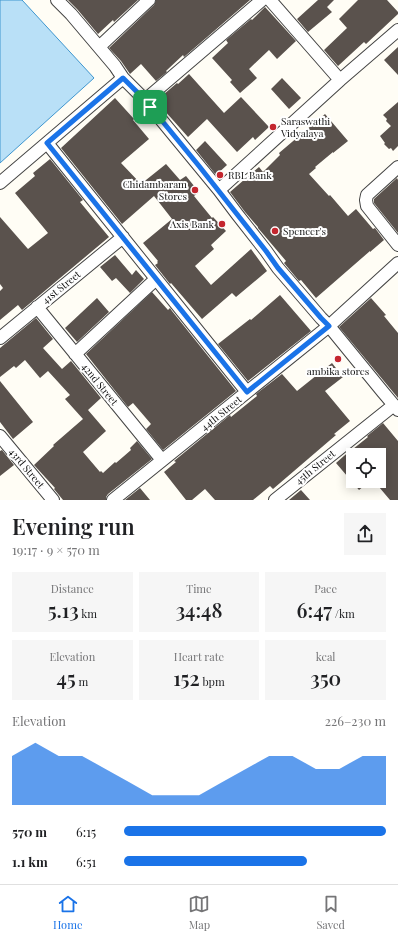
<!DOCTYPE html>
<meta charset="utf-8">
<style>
:root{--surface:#fff;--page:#f6f6f6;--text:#202124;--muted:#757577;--line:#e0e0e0;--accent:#1a73e8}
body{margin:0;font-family:"Playfair Display",serif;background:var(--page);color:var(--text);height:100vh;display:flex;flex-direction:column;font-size:15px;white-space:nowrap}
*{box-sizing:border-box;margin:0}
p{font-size:13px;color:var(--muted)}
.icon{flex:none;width:22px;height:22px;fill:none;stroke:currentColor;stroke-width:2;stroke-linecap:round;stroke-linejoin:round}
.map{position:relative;height:500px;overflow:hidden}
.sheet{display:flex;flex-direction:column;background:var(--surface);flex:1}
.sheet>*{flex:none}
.buttons{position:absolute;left:346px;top:448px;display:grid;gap:8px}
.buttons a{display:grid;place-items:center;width:40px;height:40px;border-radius:0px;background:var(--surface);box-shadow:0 2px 10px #0003;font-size:20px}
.pin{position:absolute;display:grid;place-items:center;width:34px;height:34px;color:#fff;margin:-17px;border-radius:8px;box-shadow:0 2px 6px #0006}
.round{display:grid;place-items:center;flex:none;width:42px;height:42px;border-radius:0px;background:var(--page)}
.head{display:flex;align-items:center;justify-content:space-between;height:68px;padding:0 12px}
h1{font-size:22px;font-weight:600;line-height:30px}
.figures{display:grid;grid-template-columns:repeat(3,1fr);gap:6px;height:68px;padding:4px 12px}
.figures div{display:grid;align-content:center;border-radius:0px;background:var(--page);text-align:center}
.figures b{font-size:20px;font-weight:600}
.figures small{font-size:11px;font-weight:400}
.figures p{font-size:11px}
.chart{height:112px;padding:8px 12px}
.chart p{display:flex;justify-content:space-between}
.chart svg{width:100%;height:72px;margin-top:4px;fill:var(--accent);opacity:.7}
ul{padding:0 12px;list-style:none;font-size:13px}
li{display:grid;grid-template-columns:64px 48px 1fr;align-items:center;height:30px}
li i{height:10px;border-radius:5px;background:var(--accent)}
.menu{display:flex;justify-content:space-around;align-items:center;height:56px;border-top:1px solid var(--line);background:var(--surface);font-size:11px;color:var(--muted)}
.menu a{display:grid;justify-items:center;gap:2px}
.menu .current{color:var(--accent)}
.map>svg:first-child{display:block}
.water{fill:#b9e0f7;stroke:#3f96cf}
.building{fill:#5a524d}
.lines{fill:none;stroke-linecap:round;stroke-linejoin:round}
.minor-casing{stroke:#444;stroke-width:14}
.minor{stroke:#fff;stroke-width:12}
.route-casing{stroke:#fff;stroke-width:8}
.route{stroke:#1a73e8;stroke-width:5}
.poi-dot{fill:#c4262e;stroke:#fff;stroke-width:1.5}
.labels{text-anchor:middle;stroke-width:4;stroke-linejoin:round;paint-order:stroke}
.poi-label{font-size:10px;fill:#111;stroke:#fff;text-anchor:start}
.street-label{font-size:10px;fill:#111;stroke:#fff}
</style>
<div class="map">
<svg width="398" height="500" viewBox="0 0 398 500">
<rect width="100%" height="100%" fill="#fffdf5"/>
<path class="water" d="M0,0H22L94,78L0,163Z"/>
<path class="building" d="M68,0H138L114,22L113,20L98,34L77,9Z
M156,0H250L184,57L183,55L166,71L167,72L156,81L141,64L130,74L121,61L109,48L154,5Z
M318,0H334L327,7L332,12L308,32L297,19Z
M358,0H387L398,12V14L366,44L364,42L338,66L324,50L347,28L339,19Z
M265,7L296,41L277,59L269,50L249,69L257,78L240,93L230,82L232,80L212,58L228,43L226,40L251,19L252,20Z
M398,47V75L384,60Z
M189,74L224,113L241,97L269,127L255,140L253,137L237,152L207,119L188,137L156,101L177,83L178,84Z
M282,78L301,98L289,109L271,89Z
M115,98L134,119L133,120L149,139L121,163L141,184L166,164L180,180L186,176L199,192L194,196L212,218L213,217L226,231L211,245L214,249L195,266L211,285L251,249L267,271L236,297L232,293L202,319L171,283L170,284L155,265L158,263L157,262L158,261L143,243L172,219L154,196L122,224L61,148Z
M398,102V146L393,151L391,148L389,149L384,144L385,143L380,136L391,126L386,121L387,119L383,115Z
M325,114L348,141L333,153V152L315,167L316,168L309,174L329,196L330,195L348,216L356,209L373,229L375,228L384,240L370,252V251L316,298L301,280L299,281L284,263L286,261L258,228V227L245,212L230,192L259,167L263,172L280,155L279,153Z
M205,141L227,165L216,175L196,150Z
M50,159L83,200L80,202L109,237L22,310L18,305L0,320V291L3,288L0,284V217L28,249L48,233L15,193L35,176L33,173Z
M397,178L398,180V233L374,203V199Z
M115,255L132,275L136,270L144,279L130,293L116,278L112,281L100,267Z
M152,292L168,310L170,308L172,311L236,391L163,450L146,429L151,424L133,403L128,407L86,354Z
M280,295L311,331L248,381L218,344L250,319L251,320Z
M97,298L109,312L77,342L65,328Z
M371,298L386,315L384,316L398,333V398L339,327Z
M36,318L53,339L43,348L62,369L71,361L101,398L88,410L106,431L83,452L100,472L101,471L103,473L115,462L116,463L131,450L130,448L137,441L152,459L108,494L106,497V500H63L54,489L55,488L34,465L54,446L53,445L83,419L65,399L70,395L48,371L40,378L25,360L16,368L14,366L0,377V348Z
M332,363L343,377L325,391L350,421L334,434L336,435L273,489L270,486L253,500H215L205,489L192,500H186L164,472L176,462L174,461L230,415L231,417L257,396L256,394L282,374L297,391Z
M0,381L33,422L13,439L0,422Z
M383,423L398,441V500H390L379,487V455H353V481H370L359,490L336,463L353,448V449L368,437L367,436Z
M2,450L14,465L0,476V451Z
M140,488L150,500H125Z
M301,490L310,500H289Z"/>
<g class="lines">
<g class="minor-casing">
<path id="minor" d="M57,0L71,14L115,66L123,78L145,100L163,122L219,190L237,214L266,251L278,268L321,318L329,326L382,391L398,410
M270,0L340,80
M99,47L149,0
M145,100L262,0
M47,143L247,392
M398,167L367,195L366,200L367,206L398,245
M0,183L123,78
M219,190L340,80L398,30
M37,307L162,460
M0,338L123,237
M75,354L156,279
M0,436L53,500
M113,500L329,326L398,263
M275,500L394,405"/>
</g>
<use href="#minor" class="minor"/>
</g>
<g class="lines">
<g class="route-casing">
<path id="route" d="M123,78L145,100L199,166L266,251L278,268L321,318L329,326L247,392L47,143Z"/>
</g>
<use href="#route" class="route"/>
</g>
<g class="poi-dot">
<circle cx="273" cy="127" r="4"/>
<circle cx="220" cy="175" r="4"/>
<circle cx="195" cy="190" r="4"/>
<circle cx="222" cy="224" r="4"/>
<circle cx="275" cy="231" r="4"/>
<circle cx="338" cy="359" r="4"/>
</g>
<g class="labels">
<g class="poi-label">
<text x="281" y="125">Saraswathi<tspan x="281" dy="12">Vidyalaya</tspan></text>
<text x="228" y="179">RBL Bank</text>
<text x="187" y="188" text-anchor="end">Chidambaram<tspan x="187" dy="12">Stores</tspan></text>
<text x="214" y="228" text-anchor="end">Axis Bank</text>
<text x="283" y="235">Spencer's</text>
<text x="338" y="375" text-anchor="middle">ambika stores</text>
</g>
<g class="street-label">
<text transform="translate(61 287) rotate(-39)" y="4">41st Street</text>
<text transform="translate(100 384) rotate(51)" y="4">42nd Street</text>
<text transform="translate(221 413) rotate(-39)" y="4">44th Street</text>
<text transform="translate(315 467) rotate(-39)" y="4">45th Street</text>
<text transform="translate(27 468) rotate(50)" y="4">43rd Street</text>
</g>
</g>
</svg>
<div class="buttons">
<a><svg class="icon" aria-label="locate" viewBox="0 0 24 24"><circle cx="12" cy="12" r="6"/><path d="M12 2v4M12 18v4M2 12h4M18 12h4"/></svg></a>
</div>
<div class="pin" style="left:150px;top:107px;background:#1e9e55"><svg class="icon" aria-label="arrive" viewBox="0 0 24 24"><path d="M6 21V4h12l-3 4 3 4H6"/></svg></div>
</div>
<section class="sheet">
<div class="head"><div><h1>Evening run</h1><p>19:17 · 9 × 570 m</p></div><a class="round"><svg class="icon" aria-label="share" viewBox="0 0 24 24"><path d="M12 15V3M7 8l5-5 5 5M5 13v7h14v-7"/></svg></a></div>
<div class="figures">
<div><p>Distance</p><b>5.13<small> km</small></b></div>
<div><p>Time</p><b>34:48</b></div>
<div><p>Pace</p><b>6:47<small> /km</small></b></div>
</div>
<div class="figures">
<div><p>Elevation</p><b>45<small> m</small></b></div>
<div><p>Heart rate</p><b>152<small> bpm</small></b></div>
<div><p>kcal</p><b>350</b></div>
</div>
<div class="chart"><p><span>Elevation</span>226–230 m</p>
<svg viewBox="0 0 160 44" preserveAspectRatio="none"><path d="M0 44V14L10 6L20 14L30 14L40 22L50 30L60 38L70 38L80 38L90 30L100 22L110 14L120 14L130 22L140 22L150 14L160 14V44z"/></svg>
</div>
<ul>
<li><b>570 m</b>6:15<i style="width:100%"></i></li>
<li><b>1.1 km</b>6:51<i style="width:70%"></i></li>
</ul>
</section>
<nav class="menu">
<a class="current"><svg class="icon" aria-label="home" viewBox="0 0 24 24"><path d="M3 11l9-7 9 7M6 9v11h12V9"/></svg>Home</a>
<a><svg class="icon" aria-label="map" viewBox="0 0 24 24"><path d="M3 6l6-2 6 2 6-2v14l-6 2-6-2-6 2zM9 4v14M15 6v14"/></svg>Map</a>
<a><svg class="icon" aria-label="saved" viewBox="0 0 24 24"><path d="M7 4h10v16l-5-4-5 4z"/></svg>Saved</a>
</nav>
